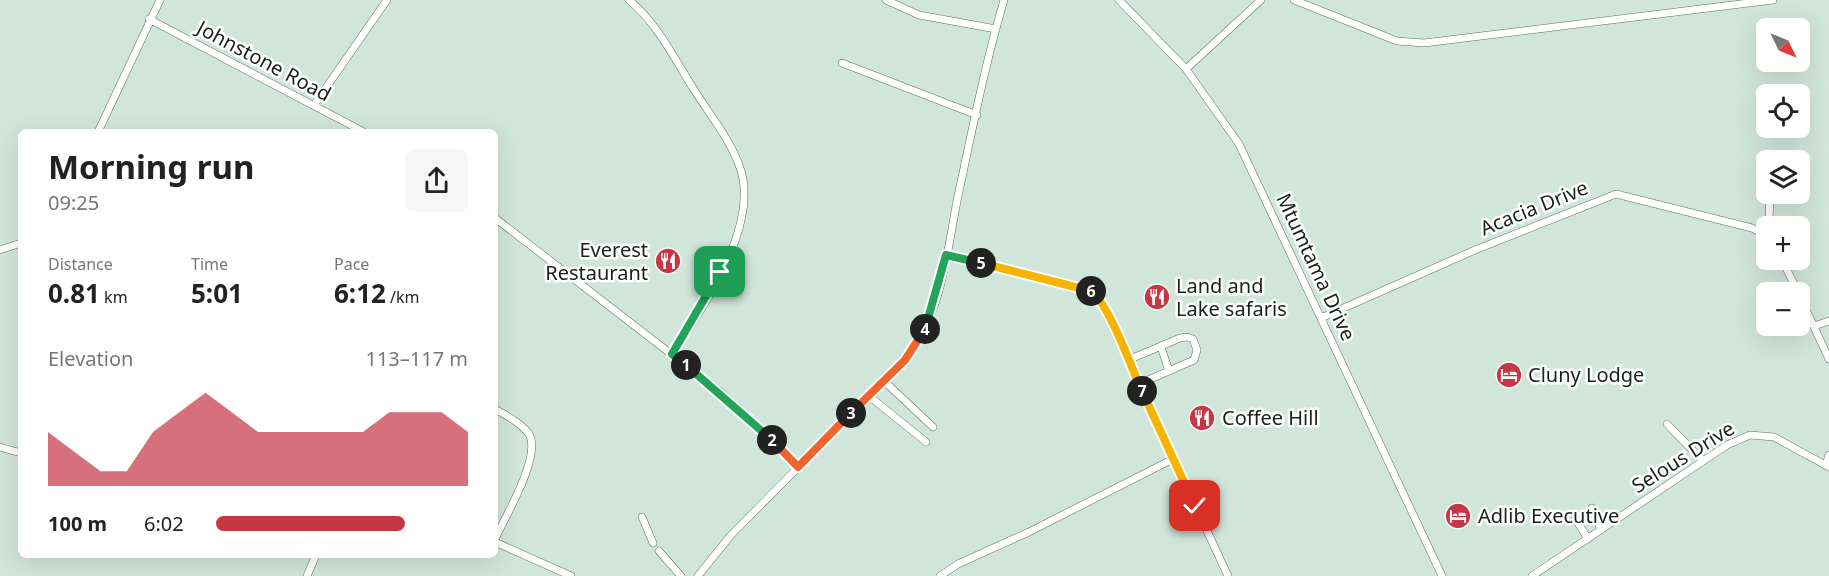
<!DOCTYPE html>
<meta charset="utf-8">
<style>
:root{--surface:#fff;--page:#f6f6f6;--text:#222;--muted:#767676;--accent:#c63645}
body{margin:0;font-family:"Noto Sans",sans-serif;background:var(--page);color:var(--text);height:100vh;display:flex;flex-direction:column;font-size:22px;white-space:nowrap}
*{box-sizing:border-box;margin:0}
p{font-size:20px;color:var(--muted)}
.icon{flex:none;width:33px;height:33px;fill:none;stroke:currentColor;stroke-width:2;stroke-linecap:round;stroke-linejoin:round}
.map{position:relative;flex:1;overflow:hidden}
.drawer{position:absolute;left:18px;top:129px;width:480px;height:429px;display:flex;flex-direction:column;background:var(--surface);border-radius:9px;box-shadow:0 6px 24px #0002}
.drawer>*{flex:none}
.needle{width:39px;rotate:133deg}
.fabs{position:absolute;left:1756px;top:18px;display:grid;gap:12px}
.fabs a{display:grid;place-items:center;width:54px;height:54px;border-radius:9px;background:var(--surface);box-shadow:0 6px 24px #0002;font-size:30px}
.pin{position:absolute;display:grid;place-items:center;width:51px;height:51px;color:#fff;margin:-26px;border-radius:12px;box-shadow:0 3px 9px #0006}
.km{position:absolute;width:30px;height:30px;margin:-15px;border-radius:50%;background:#222;color:#fff;font-size:16px;line-height:30px;text-align:center}
.round{display:grid;place-items:center;flex:none;width:63px;height:63px;border-radius:9px;background:var(--page)}
.overview{display:flex;align-items:center;justify-content:space-between;height:102px;padding:0 30px}
h1{font-size:33px;font-weight:700;line-height:45px}
.metrics{display:grid;grid-template-columns:repeat(3,1fr);gap:9px;height:102px;padding:6px 30px}
.metrics div{display:grid;align-content:center}
.metrics b{font-size:26px;font-weight:700}
.metrics small{font-size:16px;font-weight:400}
.metrics p{font-size:16px}
.chart{height:168px;padding:12px 30px}
.chart p{display:flex;justify-content:space-between}
.chart svg{width:100%;height:108px;margin-top:6px;fill:var(--accent);opacity:.7}
ul{padding:0 30px;list-style:none;font-size:20px}
li{display:grid;grid-template-columns:96px 72px 1fr;align-items:center;height:45px}
li i{height:15px;border-radius:8px;background:var(--accent)}
.map>svg:first-child{display:block}
.lines{fill:none;stroke-linecap:round;stroke-linejoin:round}
.street-casing{stroke:#5a6e64;stroke-width:8}
.street{stroke:#fff;stroke-width:7}
.split-1-casing{stroke:#fff;stroke-width:12}
.split-2-casing{stroke:#fff;stroke-width:12}
.split-3-casing{stroke:#fff;stroke-width:12}
.split-4-casing{stroke:#fff;stroke-width:12}
.split-5-casing{stroke:#fff;stroke-width:12}
.split-6-casing{stroke:#fff;stroke-width:12}
.split-7-casing{stroke:#fff;stroke-width:12}
.split-8-casing{stroke:#fff;stroke-width:12}
.split-1{stroke:#22a559;stroke-width:8}
.split-2{stroke:#22a559;stroke-width:8}
.split-3{stroke:#f0652b;stroke-width:8}
.split-4{stroke:#f0652b;stroke-width:8}
.split-5{stroke:#22a559;stroke-width:8}
.split-6{stroke:#f5b400;stroke-width:8}
.split-7{stroke:#f5b400;stroke-width:8}
.split-8{stroke:#f5b400;stroke-width:8}
.labels{text-anchor:middle;stroke-width:5;stroke-linejoin:round;paint-order:stroke}
.street-label{font-size:20px;fill:#18201c;stroke:#fff}
.poi-label{font-size:20px;fill:#18201c;stroke:#fff;text-anchor:start}
</style>
<div class="map">
<svg width="1829" height="576" viewBox="0 0 1829 576">
<rect width="100%" height="100%" fill="#d1e6db"/>
<g class="lines">
<g class="street-casing">
<path id="street" d="M629,0C657,23 674,58 693,88C709,114 732,141 741,171C758,227 703,309 672,354
M886,0L919,15L996,29
M1119,0L1186,69L1239,144L1442,576
M1294,0L1397,41L1424,43L1773,0
M149,19L364,132
M842,63L977,115
M1186,69L1261,0
M314,105L387,0
M98,132L160,0
M495,218L723,394L798,467
M1763,233L1769,221L1770,194
M0,250L21,243
M946,255L1089,289L1097,294L1228,576
M1782,260L1798,292
M1800,297L1829,359
M1321,318L1475,250L1616,194L1752,228L1767,236
M1814,326L1829,321
M1161,347L1169,371
M1128,360L1180,338L1187,337L1193,339L1197,350L1194,360L1139,384
M884,381L933,427
M869,396L926,442
M495,409C507,416 521,423 529,434C542,456 505,517 495,539
M1667,424L1703,461
M0,447L21,453
M1826,465L1829,455
M1592,508L1601,530
M642,517L653,543
M1575,518L1588,539
M495,542L571,576
M659,551L681,576
M307,576L316,555
M698,576L731,535L905,360C942,317 947,250 958,196C972,131 985,64 1004,0
M940,576L958,564L1029,532L1173,459
M1532,576L1727,445L1750,435L1774,437L1829,467"/>
</g>
<use href="#street" class="street"/>
</g>
<g class="lines">
<g class="split-1-casing">
<path id="split-1" d="M686,365L672,354L720,272"/>
</g>
<g class="split-2-casing">
<path id="split-2" d="M686,365L772,440"/>
</g>
<g class="split-3-casing">
<path id="split-3" d="M772,440L798,467L851,413"/>
</g>
<g class="split-4-casing">
<path id="split-4" d="M851,413L905,360L925,329"/>
</g>
<g class="split-5-casing">
<path id="split-5" d="M925,329L946,255L981,263"/>
</g>
<g class="split-6-casing">
<path id="split-6" d="M981,263L1091,291"/>
</g>
<g class="split-7-casing">
<path id="split-7" d="M1091,291C1108,302 1132,369 1142,391"/>
</g>
<g class="split-8-casing">
<path id="split-8" d="M1142,391L1195,506"/>
</g>
<use href="#split-1" class="split-1"/>
<use href="#split-2" class="split-2"/>
<use href="#split-3" class="split-3"/>
<use href="#split-4" class="split-4"/>
<use href="#split-5" class="split-5"/>
<use href="#split-6" class="split-6"/>
<use href="#split-7" class="split-7"/>
<use href="#split-8" class="split-8"/>
</g>
<defs>
<g id="restaurant-disc" transform="scale(1.35)"><circle r="9.5" fill="#c63645" stroke="#fff"/><path d="M-5-6h1v4h1v-4h1v4h1v-4h1v5L-1.5 .5V6h-2V.5L-5-1ZM5-6V6H3V1.5H1.5Q1.5-4 5-6Z" fill="#fff"/></g>
<g id="hotel-disc" transform="scale(1.35)"><circle r="9.5" fill="#c63645" stroke="#fff"/><path d="M-6-4.5h1.5V1H6V5H4.5V3h-9V5H-6ZM-4 0a1.8 1.8 0 1 1 3.6 0ZM.5 0V-2.5h3Q6-2.5 6 0Z" fill="#fff"/></g>
</defs>
<g fill-rule="evenodd">
<use href="#restaurant-disc" x="668" y="261"/>
<use href="#restaurant-disc" x="1157" y="297"/>
<use href="#hotel-disc" x="1509" y="375"/>
<use href="#restaurant-disc" x="1202" y="418"/>
<use href="#hotel-disc" x="1458" y="516"/>
</g>
<g class="labels">
<g class="street-label">
<text transform="translate(264 61) rotate(28)" y="7">Johnstone Road</text>
<text transform="translate(1534 208) rotate(-22)" y="7">Acacia Drive</text>
<text transform="translate(1316 267) rotate(65)" y="7">Mtumtama Drive</text>
<text transform="translate(1683 457) rotate(-32)" y="7">Selous Drive</text>
</g>
<g class="poi-label">
<text x="648" y="257" text-anchor="end">Everest<tspan x="648" dy="23">Restaurant</tspan></text>
<text x="1176" y="293">Land and<tspan x="1176" dy="23">Lake safaris</tspan></text>
<text x="1528" y="382">Cluny Lodge</text>
<text x="1222" y="425">Coffee Hill</text>
<text x="1478" y="523">Adlib Executive</text>
</g>
</g>
</svg>
<div class="fabs">
<a><svg class="needle" viewBox="-14 -14 28 28"><path d="M0-13l5 13h-10z" fill="#e53935"/><path d="M0 13l5-13h-10z" fill="#767676"/></svg></a>
<a><svg class="icon" aria-label="locate" viewBox="0 0 24 24"><circle cx="12" cy="12" r="6"/><path d="M12 2v4M12 18v4M2 12h4M18 12h4"/></svg></a>
<a><svg class="icon" aria-label="layers" viewBox="0 0 24 24"><path d="M12 4l9 5-9 5-9-5zM3 14l9 5 9-5"/></svg></a>
<a>+</a>
<a>−</a>
</div>
<div class="pin" style="left:720px;top:272px;background:#1e9e55"><svg class="icon" aria-label="arrive" viewBox="0 0 24 24"><path d="M6 21V4h12l-3 4 3 4H6"/></svg></div>
<div class="pin" style="left:1195px;top:506px;background:#d93025"><svg class="icon" aria-label="check" viewBox="0 0 24 24"><path d="M5 12l5 5 9-10"/></svg></div>
<b class="km" style="left:686px;top:365px">1</b>
<b class="km" style="left:772px;top:440px">2</b>
<b class="km" style="left:851px;top:413px">3</b>
<b class="km" style="left:925px;top:329px">4</b>
<b class="km" style="left:981px;top:263px">5</b>
<b class="km" style="left:1091px;top:291px">6</b>
<b class="km" style="left:1142px;top:391px">7</b>
<section class="drawer">
<div class="overview"><div><h1>Morning run</h1><p>09:25</p></div><a class="round"><svg class="icon" aria-label="share" viewBox="0 0 24 24"><path d="M12 15V3M7 8l5-5 5 5M5 13v7h14v-7"/></svg></a></div>
<div class="metrics">
<div><p>Distance</p><b>0.81<small> km</small></b></div>
<div><p>Time</p><b>5:01</b></div>
<div><p>Pace</p><b>6:12<small> /km</small></b></div>
</div>
<div class="chart"><p><span>Elevation</span>113–117 m</p>
<svg viewBox="0 0 160 44" preserveAspectRatio="none"><path d="M0 44V22L10 30L20 38L30 38L40 22L50 14L60 6L70 14L80 22L90 22L100 22L110 22L120 22L130 14L140 14L150 14L160 22V44z"/></svg>
</div>
<ul>
<li><b>100 m</b>6:02<i style="width:75%"></i></li>
</ul>
</section>
</div>
